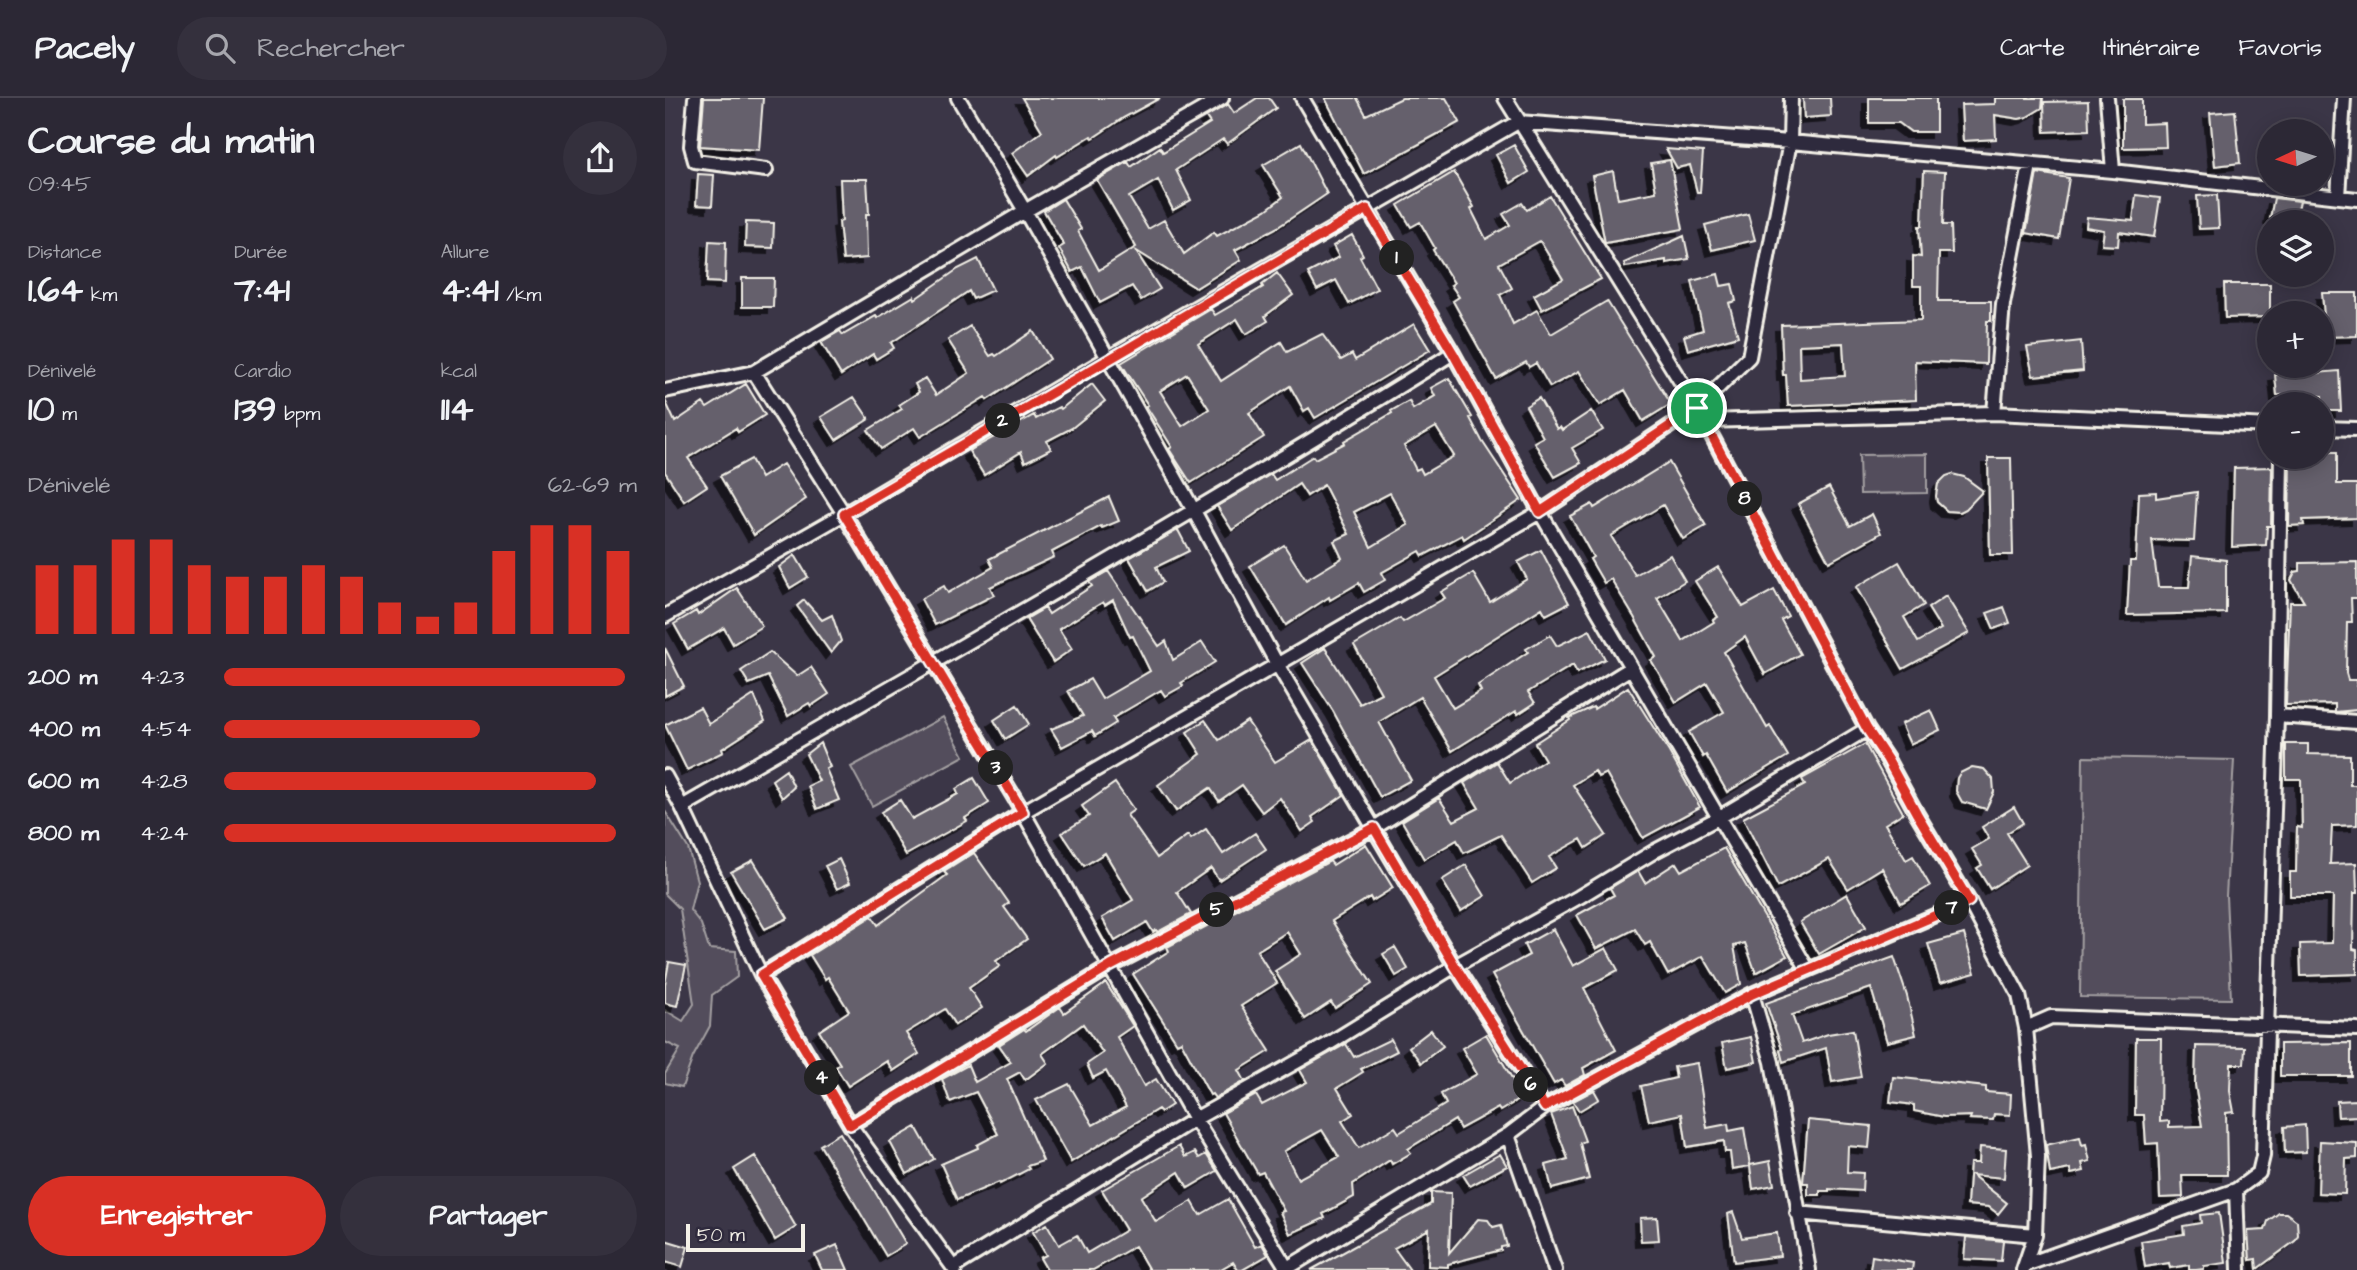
<!DOCTYPE html>
<html lang="fr">
<meta charset="utf-8">
<style>
:root{--surface:#2c2835;--page:#34303d;--text:#f1f3f6;--muted:#a6a6ad;--line:#484450;--accent:#d93025}
body{margin:0;font-family:"Architects Daughter",sans-serif;background:var(--page);color:var(--text);height:100vh;display:flex;flex-direction:column;font-size:26px;white-space:nowrap}
*{box-sizing:border-box;margin:0}
p{font-size:23px;color:var(--muted)}
.icon{flex:none;width:38px;height:38px;fill:none;stroke:currentColor;stroke-width:2;stroke-linecap:round;stroke-linejoin:round}
.map{position:relative;flex:1;overflow:hidden}
.side{display:flex;flex-direction:column;background:var(--surface);width:665px}
.side>*{flex:none}
.needle{width:46px;rotate:266deg}
.tools{position:absolute;left:1592px;top:21px;display:grid;gap:14px}
.tools a{display:grid;place-items:center;width:77px;height:77px;border-radius:50%;background:var(--surface);box-shadow:0 4px 18px #0003,0 0 0 2px var(--line);font-size:35px}
.scale{position:absolute;left:21px;bottom:18px;width:119px;box-sizing:border-box;padding-left:7px;border:4px solid #f4f1e8;border-top:0;font-size:19px;line-height:24px;white-space:nowrap;color:#f4f1e8;-webkit-text-stroke:5px #2f2a3d;paint-order:stroke}
.pin{position:absolute;display:grid;place-items:center;width:60px;height:60px;color:#fff;margin:-30px;border:4px solid #fff;border-radius:50%;box-shadow:0 2px 7px #0007}
.km{position:absolute;width:35px;height:35px;margin:-18px;border-radius:50%;background:#222;color:#fff;font-size:19px;line-height:35px;text-align:center}
.round{display:grid;place-items:center;flex:none;width:74px;height:74px;border-radius:37px;background:var(--page)}
.overview{display:flex;align-items:center;justify-content:space-between;height:119px;padding:0 28px}
h1{font-size:38px;font-weight:700;line-height:52px}
.figures{display:grid;grid-template-columns:repeat(3,1fr);gap:10px;height:119px;padding:7px 28px}
.figures div{display:grid;align-content:center}
.figures b{font-size:35px;font-weight:700}
.figures small{font-size:19px;font-weight:400}
.figures p{font-size:19px}
.chart{height:196px;padding:14px 28px}
.chart p{display:flex;justify-content:space-between}
.chart svg{width:100%;height:126px;margin-top:7px;stroke:var(--accent);stroke-width:6}
.primary-button{display:flex;gap:14px;margin-top:auto;padding:14px 28px}
.primary-button a{flex:1;height:80px;border-radius:42px;background:var(--accent);color:#fff;font-size:28px;font-weight:700;line-height:80px;text-align:center}
.primary-button a+a{background:var(--page);color:var(--text)}
ul{padding:0 28px;list-style:none;font-size:23px}
li{display:grid;grid-template-columns:112px 84px 1fr;align-items:center;height:52px}
li i{height:18px;border-radius:9px;background:var(--accent)}
header{display:flex;align-items:center;gap:42px;box-sizing:border-box;height:98px;padding:0 35px;background:var(--surface);border-bottom:2px solid var(--line)}
header strong{font-size:33px}
nav{display:flex;gap:38px;margin-inline-start:auto;font-size:24px}
.search{width:490px;height:63px;background:var(--page);display:flex;align-items:center;gap:18px;box-sizing:border-box;padding:0 24px;border-radius:38px;color:var(--muted);font-size:26px}
main{display:flex;flex:1;min-height:0}
.map>svg:first-child{display:block}
.green{fill:#534e5c;stroke:#a4a0a2;stroke-width:2}
.building{fill:#65616c;stroke:#f4f1e8;stroke-width:2;fill-rule:evenodd;filter:url(#shadow)}
.lines{fill:none;stroke-linecap:round;stroke-linejoin:round}
.minor-casing{stroke:#f4f1e8;stroke-width:18}
.minor{stroke:#2f2a3d;stroke-width:12}
.route-casing{stroke:#fff;stroke-width:14}
.route{stroke:#d93025;stroke-width:9}
</style>
<header>
<strong>Pacely</strong>
<div class="search"><svg class="icon" aria-label="search" viewBox="0 0 24 24"><circle cx="10" cy="10" r="6"/><path d="M15 15l6 6"/></svg>Rechercher</div>
<nav><a>Carte</a><a>Itinéraire</a><a>Favoris</a></nav>
</header>
<main>
<section class="side">
<div class="overview"><div><h1>Course du matin</h1><p>09:45</p></div><a class="round"><svg class="icon" aria-label="share" viewBox="0 0 24 24"><path d="M12 15V3M7 8l5-5 5 5M5 13v7h14v-7"/></svg></a></div>
<div class="figures">
<div><p>Distance</p><b>1.64<small> km</small></b></div>
<div><p>Durée</p><b>7:41</b></div>
<div><p>Allure</p><b>4:41<small> /km</small></b></div>
</div>
<div class="figures">
<div><p>Dénivelé</p><b>10<small> m</small></b></div>
<div><p>Cardio</p><b>139<small> bpm</small></b></div>
<div><p>kcal</p><b>114</b></div>
</div>
<div class="chart"><p><span>Dénivelé</span>62–69 m</p>
<svg viewBox="0 0 160 44" preserveAspectRatio="none"><path d="M5 44V20M15 44V20M25 44V11M35 44V11M45 44V20M55 44V24M65 44V24M75 44V20M85 44V24M95 44V33M105 44V38M115 44V33M125 44V15M135 44V6M145 44V6M155 44V15"/></svg>
</div>
<ul>
<li><b>200 m</b>4:23<i style="width:97%"></i></li>
<li><b>400 m</b>4:54<i style="width:62%"></i></li>
<li><b>600 m</b>4:28<i style="width:90%"></i></li>
<li><b>800 m</b>4:24<i style="width:95%"></i></li>
</ul>
<div class="primary-button"><a>Enregistrer</a><a>Partager</a></div>
</section>
<div class="map">
<svg width="1692" height="1172" viewBox="0 0 1692 1172">
<defs>
<filter id="shadow"><feDropShadow dx="-6" dy="6" stdDeviation="0" flood-color="#0009"/></filter>
</defs>
<rect width="100%" height="100%" fill="#3b3647"/>
<filter id="ink" filterUnits="userSpaceOnUse"><feTurbulence type="fractalNoise" baseFrequency=".0143" numOctaves="2"/><feDisplacementMap in="SourceGraphic" scale="14" xChannelSelector="R" yChannelSelector="G"/><feConvolveMatrix kernelMatrix="1 2 1 2 8 2 1 2 1" color-interpolation-filters="sRGB"/></filter>
<g filter="url(#ink)">
<path class="green" d="M1262,356V395L1195,396L1194,357Z
M278,619L299,658L207,708L186,669Z
M1418,659L1569,662L1561,798L1566,901L1415,899Z
M0,713L23,750L32,783L25,812L36,826L44,851L71,853L72,879L47,897L45,928L28,959L17,989L0,985V976L15,951L0,944V912L18,923L29,906L15,811L0,796Z"/>
<path class="building" d="M39,0H98L94,52L35,48Z
M357,0H495L458,20L428,40L426,38L392,59L391,57L363,78L347,55L377,33Z
M592,0H604L611,10L562,46L558,41L511,72L526,102L508,112L493,82L464,99L483,131L499,122L519,156L549,134L552,138L601,112L618,99L598,67L636,45L662,96L613,129L570,152L576,162L531,190L470,152L495,191L476,202L467,188L435,205L417,169L407,174L394,150L399,147L379,113L398,101L416,131L413,133L434,172L471,149L432,82L463,64L466,69L495,49L498,54L545,25L541,19L563,6L569,15Z
M660,0H692L701,17L737,0H781L795,24L699,76Z
M1138,0H1165L1166,18L1139,20Z
M1204,0H1271V34H1246L1234,25H1204Z
M1330,0H1378L1377,10L1362,19L1354,21L1330,17L1331,41L1298,43L1296,7L1330,6Z
M1458,1H1477V26L1500,25L1501,49L1458,50Z
M1423,3L1424,32L1380,34L1379,4Z
M1570,13L1575,65L1550,68L1545,15Z
M849,47L864,74L846,85L831,57Z
M1001,51L1038,54L1035,94H1032L1025,67L1012,70Z
M1005,62L1018,131L940,145L927,78L948,73L953,101L991,94L986,65Z
M1259,73L1280,74L1278,127H1286L1287,155H1274L1273,203H1326V223H1322L1321,266L1250,263L1251,302L1123,308L1121,277H1118L1116,227L1256,222V188H1248V158L1256,159L1254,128H1257ZM1178,245L1180,278L1135,281L1134,247Z
M789,74L809,109L806,111L821,141L845,127L838,116L857,105L862,112L885,98L936,181L877,212L869,197L898,181L875,143L834,166L847,190L835,197L848,226L872,212L886,236L942,203L1006,306L978,323L960,292L935,307L914,273L885,289L871,265L864,269L861,264L831,281L788,203L794,199L786,187L789,185L768,152L770,150L755,124L746,129L733,107Z
M1372,75L1404,80L1394,141L1361,135Z
M33,76L49,77L47,108L31,107Z
M175,81H202L204,116H201L202,160L178,162L174,124L177,123Z
M1471,97L1495,100L1489,139L1454,134L1453,148L1437,147L1439,132L1421,129L1422,119L1468,123Z
M1552,97L1554,130L1534,131L1532,98Z
M1609,100L1635,103L1630,124L1605,120Z
M1083,116L1090,142L1047,152L1040,127Z
M81,124L109,125L108,150L80,149Z
M687,137L698,157L695,159L712,191L684,206L671,182L652,192L643,175L674,159L668,148Z
M1019,138L1024,161L1001,165V162L960,169L959,165Z
M44,143L61,144L60,185L42,184Z
M313,161L328,192L308,201L304,193L226,245L229,250L211,261L208,256L176,277L156,244L175,233L178,237L211,218L212,220L249,198L250,201L293,171Z
M612,175L628,197L600,218L603,223L581,236L572,221L533,246L556,283L616,244L622,254L657,236L676,262L687,256L690,262L749,226L765,252L650,320L644,310L639,313L625,288L584,315L599,339L526,385L504,351L507,349L481,308L483,307L456,265L546,211L550,217L598,189L597,187ZM522,276L544,311L517,328L495,293Z
M1053,176L1056,188L1067,186L1071,203L1064,205L1073,238L1023,252L1019,238L1038,232L1027,183Z
M77,180H109L108,209H77Z
M1559,186H1605V219L1560,220Z
M1657,195H1692V238L1661,239Z
M305,228L325,258L329,256L331,258L368,233L385,261L322,302L320,299L255,339L249,330L216,351L203,332L237,311L234,307L254,294L250,286L260,280L271,297L304,275L283,242Z
M1416,243L1418,273L1368,278L1362,249Z
M1622,268H1652V275L1674,273L1676,313H1657V298L1612,297L1610,277L1622,275Z
M784,280L807,319L805,320L817,343L856,402L799,441L797,437L758,458L755,453L716,475L720,482L699,494L694,485L665,502L664,499L621,527L585,468L619,447L641,482L677,460L669,443L684,436L659,387L642,398L634,386L567,432L552,408L606,376L610,382L648,358L650,361L680,345L679,343L727,315L726,313L744,303L748,311L770,298L766,290ZM771,329L789,358L758,376L755,370L751,372L739,348ZM725,395L743,427L706,449L689,414Z
M81,286L100,317L73,334L71,330L23,360L42,388L19,403L0,374V302L10,324L38,305L42,310Z
M427,286L440,303L407,330L382,343L386,351L360,364L356,354L319,377L304,353L369,317L371,321L394,309L396,311Z
M189,299L204,321L171,342L156,319Z
M874,300L892,331L895,329L897,332L926,313L938,332L907,350L916,365L890,379L869,344L878,339L861,308Z
M1657,354H1672V386H1692V420L1638,422L1639,427L1624,428L1625,359H1657Z
M1323,360H1346L1348,457H1325Z
M86,361L96,380L118,366L141,401L89,437L55,378Z
M1004,364L1041,428L1018,441L998,407L946,438L970,477L1005,457L1020,483L992,500L1018,543L1049,524L1048,522L1053,519L1030,483L1053,469L1078,509L1109,492L1123,518L1116,522L1135,556L1100,576L1080,539L1059,554L1102,630L1105,628L1123,658L1062,694L1041,657L1038,659L1024,634L1059,614L1042,585L1011,604L986,562L991,559L969,519L946,481L939,485L925,461L928,459L905,418L927,406L929,410Z
M1607,369L1606,428H1602L1601,447L1567,449L1569,370Z
M1287,376L1299,379L1318,393L1301,411L1295,414L1282,413L1272,404L1271,398L1273,386L1281,378Z
M1164,389L1185,428L1207,416L1216,435L1164,464L1133,406Z
M1491,394V400L1532,394L1529,443L1487,442L1493,489H1524L1527,458L1561,462V515L1462,517L1465,463H1471L1474,395Z
M444,399L454,423L437,430L436,428L387,454L389,459L325,489L329,497L270,527L256,501L279,488L283,495L328,469L324,461Z
M513,432L524,453L491,469L498,484L483,493L464,460Z
M876,452L904,505L881,517L877,510L769,578L788,610L816,593L813,587L863,554L861,551L885,537L892,548L925,532L940,561L912,575L908,567L863,594L870,605L853,616L851,613L787,653L755,599L714,624L746,682L715,699L668,613L637,565L660,550L695,606L716,595L689,547L735,520L738,524L780,500L776,494L808,475L825,504L862,481L853,464Z
M130,457L143,479L125,490L114,469Z
M1234,464L1259,507L1239,519L1253,544L1276,531L1263,510L1281,498L1304,535L1238,571L1191,489Z
M1692,464V500H1686L1687,524H1682L1681,575L1683,582H1692V612L1670,614V606L1621,607L1625,504H1639L1626,482L1630,474L1635,473V465Z
M443,473L494,548L501,543L508,562L537,544L550,564L516,585L518,588L500,598L496,592L448,620L451,625L430,638L427,633L397,649L386,631L418,618L403,593L425,581L437,601L485,573L468,538L465,539L448,502L440,507L438,504L394,531L407,551L388,564L361,521L380,510L384,516L427,488L424,484Z
M72,490L97,528L68,546L59,530L23,551L9,526L31,513L33,517Z
M139,502L157,522L167,517L176,543L166,555L132,508Z
M1339,509L1345,525L1329,531L1322,515Z
M0,550L19,588L0,598Z
M105,554L132,578L146,569L164,596L146,608L144,605L123,618L103,578L84,586L76,573Z
M963,589L1004,654L1035,709L978,740L941,675L933,679L930,673L908,687L941,737L921,750L916,741L884,759L891,770L867,785L836,737L799,755L792,742L759,761L737,723L774,700L789,723L814,710L799,685L832,664L845,685L880,662L870,645L905,622L904,620L928,609L929,611Z
M89,597L100,623L57,651L58,654L22,672L0,627L35,609L44,626Z
M352,607L364,626L340,641L329,622Z
M1266,612L1275,632L1245,646L1236,626Z
M540,622L554,642L582,623L610,664L647,642L679,697L647,719L650,724L637,733L615,700L597,714L577,687L554,703L545,690L511,713L493,687L536,656L522,634Z
M155,645L165,669L161,671L174,702L152,711L143,688L154,683L141,656Z
M1200,646L1238,715L1220,726L1241,762L1248,758L1265,788L1236,805L1217,770L1183,791L1164,761L1113,789L1078,720L1140,687L1137,681Z
M1621,646H1643V656L1685,657V687H1692V727L1667,728L1665,766L1691,765L1692,795H1689L1688,851L1692,852V876L1636,878L1635,846L1667,845L1668,798H1625V774H1631L1632,729L1637,730L1636,681H1621Z
M1307,669L1319,671L1328,681L1329,694L1321,711L1297,704L1291,693L1292,680L1295,675Z
M121,672L129,689L117,700L107,682Z
M309,680L324,705L300,720L302,723L241,757L216,714L235,702L247,721L293,696L291,691Z
M450,685L469,712L462,717L492,760L523,737L526,741L541,731L558,756L590,735L601,751L554,782L546,770L512,794L526,816L493,834L491,832L488,834L482,824L450,843L437,820L468,802L440,755L419,768L397,735L424,718L417,708Z
M1349,709L1358,725L1342,735L1362,767L1325,791L1312,770L1317,767L1307,751L1324,741L1317,729Z
M701,746L728,790L707,803L705,799L667,823L707,886L670,910L666,904L640,921L610,873L636,856L622,834L592,853L612,885L576,908L605,953L574,972L580,983L550,1000L547,996L545,997L516,943L512,945L468,876L504,853L502,849L665,763L668,767Z
M1059,750L1122,858L1091,875L1080,845L1069,848L1076,886L1060,895L1038,858L1003,877L985,844L980,847L970,831L931,851L912,817L949,797L945,790L973,773L980,785L1011,765L1016,773Z
M309,755L344,805L339,809L362,841L331,863L335,868L304,890L317,910L290,927L280,911L241,935L254,956L228,973L222,963L183,988L171,969L175,966L154,933L184,913L163,879L160,881L145,857L207,818L213,827L282,777L279,774Z
M174,761L185,785L172,791L160,768Z
M88,762L123,820L100,831L66,774Z
M801,767L820,798L796,813L777,782Z
M1182,796L1201,829L1154,856L1135,824Z
M888,831L908,868L941,850L953,872L919,890L951,952L918,970L920,977L900,988L896,982L889,986L827,877L864,857L859,847Z
M1299,836L1310,875L1275,885L1263,846Z
M730,849L743,871L731,878L718,856Z
M1229,859L1242,898L1251,937L1222,944L1206,890L1127,917L1137,945L1163,936L1188,932L1196,979L1167,984L1161,950L1118,964L1115,952L1117,951L1101,905Z
M4,864L21,867L12,908L0,905V886Z
M441,885L468,928L452,939L479,988L491,981L507,1007L496,1014L493,1011L406,1064L371,1002L404,986L428,1027L461,1009L441,973L428,980L422,966L438,955L418,926L377,956L383,965L360,982L355,974L342,981L378,1063L362,1068L364,1071L335,1086L334,1084L292,1102L276,1066L313,1050L312,1047L333,1036L311,994L285,1004L277,981L303,967L310,984L346,964L334,947L359,931L361,933L395,909L399,915Z
M766,932L778,948L756,965L744,949Z
M821,936L858,999L835,1013L833,1010L795,1031L790,1022L743,1051L746,1055L727,1066L725,1062L688,1086L689,1099L658,1116L660,1120L625,1136L615,1114L619,1113L598,1074L593,1076L558,1015L591,997L597,1007L642,984L635,972L681,946L689,959L726,941L732,953L696,971L698,974L672,990L688,1016L677,1023L694,1050L730,1029L734,1035L781,1006L776,996L812,976L797,950ZM657,1032L674,1059L633,1081L619,1053Z
M1086,939L1091,964L1062,970L1057,945Z
M1471,940H1496L1495,1024L1504,1023V1029L1537,1028L1530,987L1531,948L1580,949L1579,966H1566L1565,993L1569,1014L1561,1015L1562,1077H1517L1518,1099L1495,1100L1493,1045L1481,1046L1479,1017H1470Z
M1686,945V978H1615V946Z
M1032,965L1042,1030L1063,1026L1064,1033L1079,1030L1085,1067L1105,1063L1109,1087L1088,1091L1085,1068L1067,1071L1065,1054H1060L1059,1043L1022,1049L1017,1016L984,1023L976,988L1011,980L1009,969Z
M1228,979L1321,989V994L1346,996L1345,1017L1329,1016L1328,1022L1305,1021L1306,1018L1279,1019L1249,1013V1007L1225,1004Z
M929,992L934,1001L914,1013L908,1003Z
M1692,1002V1018L1673,1019L1672,1003Z
M907,1008L920,1043L915,1045L924,1081L887,1091L881,1067L903,1061L886,1016Z
M1143,1022L1206,1028L1204,1050L1183,1048L1182,1074L1198,1075L1197,1093L1164,1091V1093H1155V1097H1143V1085H1138Z
M1640,1027L1641,1054L1620,1055L1619,1029Z
M251,1029L269,1061L242,1076L225,1044Z
M175,1035L241,1146L221,1158L155,1047Z
M1415,1039L1417,1047L1421,1046L1425,1063L1417,1065L1419,1073L1406,1076L1405,1071L1385,1075L1381,1047Z
M1655,1043L1692,1045V1060L1681,1061L1680,1096L1653,1095Z
M514,1048L520,1059L530,1054L534,1060L541,1056L552,1073L523,1090L514,1074L476,1099L491,1124L527,1103L535,1117L563,1101L590,1149L597,1146L603,1157L577,1172H573L568,1164L554,1172H484L470,1148L428,1172H382L375,1160L381,1157L368,1134L382,1126L394,1147L412,1137L422,1155L461,1132L437,1092Z
M1315,1049L1341,1051L1339,1080L1307,1077L1342,1105L1333,1116L1324,1109L1302,1107L1305,1065H1314Z
M835,1056L842,1068L805,1088L798,1077Z
M90,1058L131,1129L110,1142L69,1071Z
M766,1094L786,1095L784,1155L813,1121L823,1122L828,1129L836,1127L842,1148L836,1149V1152L783,1166V1169L763,1168L764,1131L729,1150L745,1172H646L766,1106Z
M1068,1114L1077,1140L1112,1135L1115,1158L1069,1164L1063,1116Z
M1554,1115L1561,1165L1539,1168V1171L1531,1172H1524V1167L1505,1170L1504,1165L1480,1169L1476,1143L1519,1136L1518,1128L1536,1125L1535,1117Z
M1614,1115H1621L1632,1123L1633,1137L1630,1143L1592,1171L1591,1161L1585,1162L1583,1133L1600,1132L1603,1123Z
M992,1119L994,1142L976,1143L975,1120Z
M1301,1139L1338,1143L1336,1163L1299,1161Z
M0,1142L23,1149L17,1169L0,1164Z
M172,1147L183,1172H157L150,1157Z
M1207,1158L1248,1165L1247,1172H1205Z"/>
<g class="lines">
<g class="minor-casing">
<path id="minor" d="M30,0L26,48L30,63L101,72
M293,0L360,113L529,413L612,566L790,868L880,1009
M637,0L788,255L875,414L1143,872
M840,0L1032,310L1202,631L1222,661L1252,716L1304,803L1354,897L1361,930L1373,1058L1370,1137L1358,1172
M1442,0L1448,73
M1673,99L1679,0
M89,274L179,416L358,714L530,1021L623,1172
M0,293L89,274L360,113L557,0
M1329,315L1338,206L1365,67
M1039,323L1329,315L1605,328
M1657,330L1692,331
M0,518L179,416L443,260L853,24L1125,44L1448,73L1692,101
M1612,618L1692,624
M0,678L17,709L96,877L185,1027L290,1172
M17,709C276,560 535,413 788,255
M96,877L358,714L875,414L1032,310L1084,259L1125,44L1126,0
M1087,896L1107,964L1144,1172
M1361,930L1386,919L1692,931
M185,1027L446,868L709,730L966,570
M843,1037L890,1172
M1571,1092L1574,1172
M1132,1115L1370,1137
M1360,1167L1571,1092L1594,1075L1598,1058L1612,618L1616,359
M289,1169L530,1021L660,948L790,868L914,799L990,753L1053,720L1202,631
M619,1172L843,1037L880,1009L1087,896L1304,803"/>
</g>
<use href="#minor" class="minor"/>
</g>
</g>
<g class="lines" filter="url(#ink)">
<g class="route-casing">
<path id="route" d="M702,111L788,255L875,414L1032,310L1202,631L1222,661L1252,716L1304,803L1087,896L880,1009L790,868L709,730L446,868L185,1027L96,877L358,714L179,416Z"/>
</g>
<use href="#route" class="route"/>
</g>
</svg>
<div class="tools">
<a><svg class="needle" viewBox="-14 -14 28 28"><path d="M0-13l5 13h-10z" fill="#e53935"/><path d="M0 13l5-13h-10z" fill="#a6a6ad"/></svg></a>
<a><svg class="icon" aria-label="layers" viewBox="0 0 24 24"><path d="M12 4l9 5-9 5-9-5zM3 14l9 5 9-5"/></svg></a>
<a>+</a>
<a>−</a>
</div>
<div class="scale">50 m</div>
<div class="pin" style="left:1032px;top:310px;background:#1e9e55"><svg class="icon" aria-label="arrive" viewBox="0 0 24 24"><path d="M6 21V4h12l-3 4 3 4H6"/></svg></div>
<b class="km" style="left:732px;top:160px">1</b>
<b class="km" style="left:338px;top:323px">2</b>
<b class="km" style="left:331px;top:670px">3</b>
<b class="km" style="left:157px;top:980px">4</b>
<b class="km" style="left:552px;top:812px">5</b>
<b class="km" style="left:866px;top:987px">6</b>
<b class="km" style="left:1287px;top:810px">7</b>
<b class="km" style="left:1080px;top:401px">8</b>
</div>
</main>
